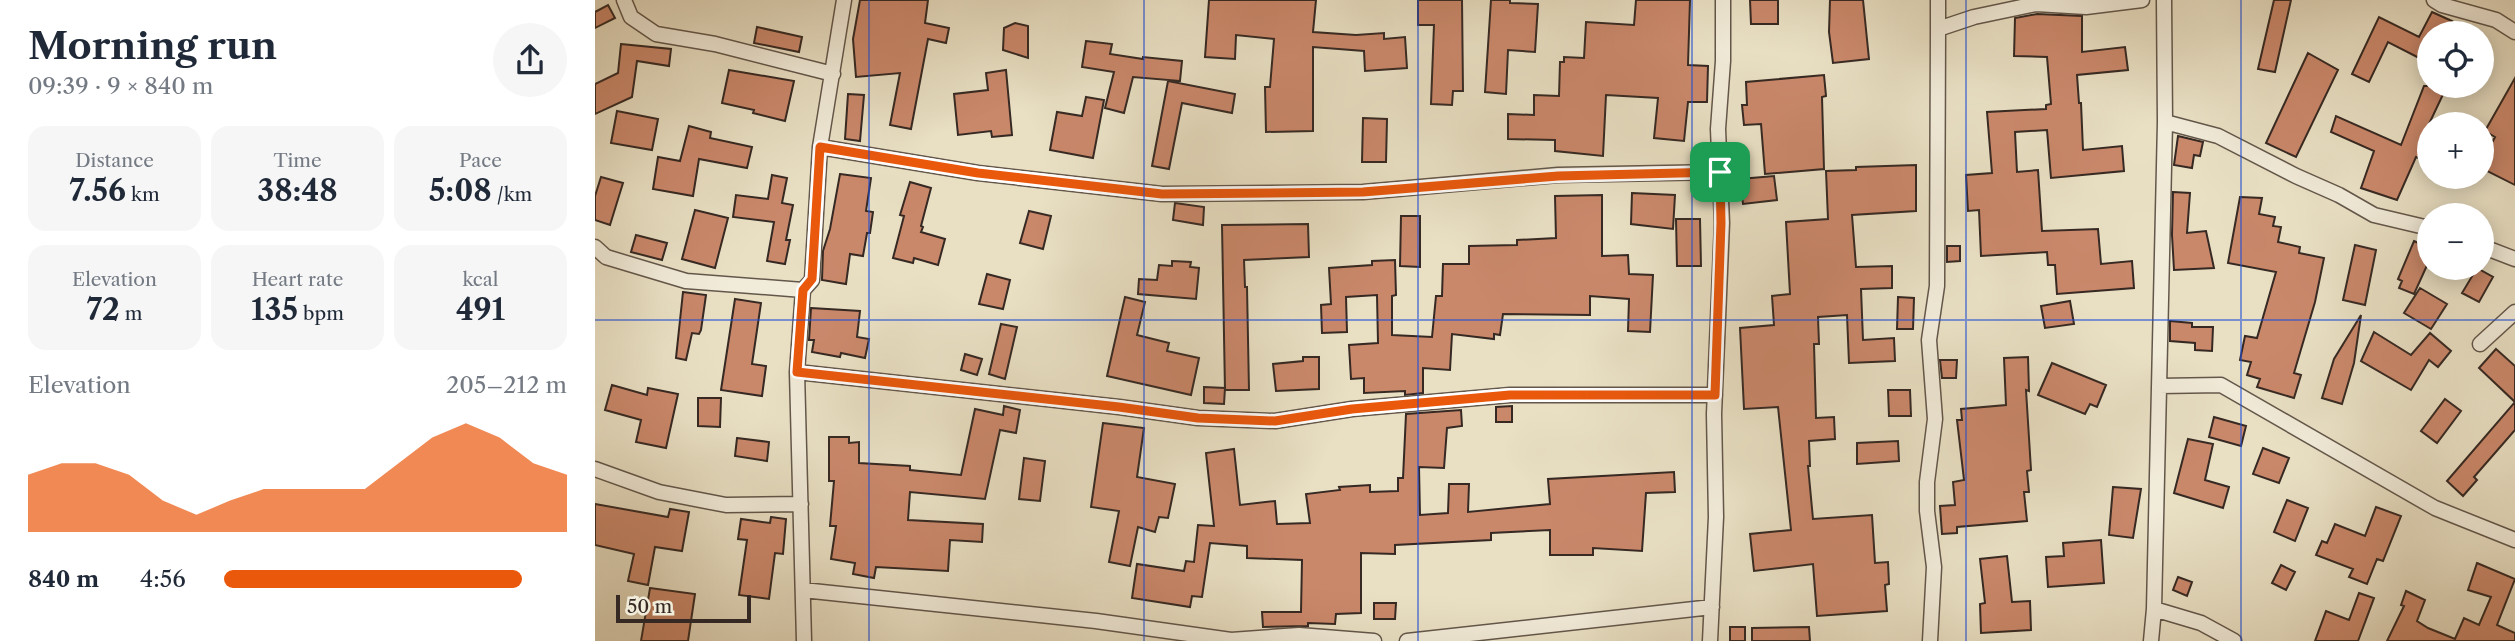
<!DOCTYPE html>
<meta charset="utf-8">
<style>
:root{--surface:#fff;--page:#f6f6f7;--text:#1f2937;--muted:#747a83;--accent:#ea580c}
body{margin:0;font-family:"Libre Caslon Text",serif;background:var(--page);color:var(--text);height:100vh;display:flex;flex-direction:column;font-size:26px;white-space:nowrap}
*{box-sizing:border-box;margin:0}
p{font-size:23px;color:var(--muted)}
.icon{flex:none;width:38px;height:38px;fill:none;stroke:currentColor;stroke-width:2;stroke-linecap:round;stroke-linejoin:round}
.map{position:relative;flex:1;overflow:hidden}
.drawer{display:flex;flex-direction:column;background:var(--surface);width:595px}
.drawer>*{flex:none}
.controls{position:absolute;left:1822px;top:21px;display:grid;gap:14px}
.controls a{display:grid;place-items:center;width:77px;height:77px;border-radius:50%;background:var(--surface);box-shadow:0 4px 18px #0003;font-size:35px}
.scale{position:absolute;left:21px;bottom:18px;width:135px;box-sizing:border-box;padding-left:7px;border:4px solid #362923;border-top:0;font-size:19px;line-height:24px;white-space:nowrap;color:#362923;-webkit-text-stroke:5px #f1ebd9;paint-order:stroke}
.pin{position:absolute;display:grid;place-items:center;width:60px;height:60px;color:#fff;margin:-30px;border-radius:14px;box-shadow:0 4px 10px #0006}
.round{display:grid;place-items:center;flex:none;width:74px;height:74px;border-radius:37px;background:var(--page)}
.head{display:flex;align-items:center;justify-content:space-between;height:119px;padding:0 28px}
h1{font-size:38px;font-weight:700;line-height:52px}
.figures{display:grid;grid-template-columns:repeat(3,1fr);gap:10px;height:119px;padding:7px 28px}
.figures div{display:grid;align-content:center;border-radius:18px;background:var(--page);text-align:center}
.figures b{font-size:30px;font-weight:700}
.figures small{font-size:19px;font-weight:400}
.figures p{font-size:19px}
.chart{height:196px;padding:14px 28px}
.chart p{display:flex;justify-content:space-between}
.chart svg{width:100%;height:126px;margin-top:7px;fill:var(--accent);opacity:.7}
ul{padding:0 28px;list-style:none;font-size:23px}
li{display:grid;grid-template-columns:112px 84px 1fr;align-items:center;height:52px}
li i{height:18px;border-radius:9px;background:var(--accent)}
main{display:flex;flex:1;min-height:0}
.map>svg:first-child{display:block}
.building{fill:#ca886b;stroke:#362923;stroke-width:2}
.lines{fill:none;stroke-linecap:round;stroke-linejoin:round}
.minor-casing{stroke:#63574b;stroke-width:17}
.minor{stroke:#f1ebd9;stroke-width:14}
.route-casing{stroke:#fff;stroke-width:14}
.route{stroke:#ea580c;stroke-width:9}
.grid{fill:none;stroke:#1d4ed8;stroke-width:2;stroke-opacity:0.55}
</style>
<main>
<section class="drawer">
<div class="head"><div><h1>Morning run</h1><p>09:39 · 9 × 840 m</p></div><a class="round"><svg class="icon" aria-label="share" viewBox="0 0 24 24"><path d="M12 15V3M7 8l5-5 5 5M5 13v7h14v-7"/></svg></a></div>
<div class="figures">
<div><p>Distance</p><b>7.56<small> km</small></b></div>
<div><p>Time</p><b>38:48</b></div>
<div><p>Pace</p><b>5:08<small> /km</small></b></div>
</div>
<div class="figures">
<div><p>Elevation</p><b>72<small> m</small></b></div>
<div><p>Heart rate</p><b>135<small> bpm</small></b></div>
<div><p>kcal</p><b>491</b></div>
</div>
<div class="chart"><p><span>Elevation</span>205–212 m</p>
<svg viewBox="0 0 160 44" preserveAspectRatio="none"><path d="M0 44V24L10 20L20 20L30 24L40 33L50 38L60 33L70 29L80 29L90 29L100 29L110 20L120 11L130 6L140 11L150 20L160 24V44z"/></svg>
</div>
<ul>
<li><b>840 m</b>4:56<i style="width:87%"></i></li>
</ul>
</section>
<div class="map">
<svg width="1920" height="641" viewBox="0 0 1920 641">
<rect width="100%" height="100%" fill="#e9e0c4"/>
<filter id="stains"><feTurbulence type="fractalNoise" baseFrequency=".00286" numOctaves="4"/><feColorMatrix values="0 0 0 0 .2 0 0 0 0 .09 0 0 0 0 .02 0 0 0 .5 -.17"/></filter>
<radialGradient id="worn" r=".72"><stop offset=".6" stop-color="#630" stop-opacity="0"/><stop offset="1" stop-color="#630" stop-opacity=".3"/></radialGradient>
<path class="building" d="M265,0H333L330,23L354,28L351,43L333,39L316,129L295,125L305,73L261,77L258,39Z
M614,0H721L718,32L761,35L789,33V39L810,37L812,68L770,71L769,51L718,47V131L671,132L670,87H675L679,39L641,35L640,59L610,57Z
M823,0H867L868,91H858L857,105L836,104L839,25H823Z
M896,0H915V3L943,4L940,52L913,50L911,94L890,92Z
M1041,0H1095L1093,65L1113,66L1112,102H1093L1089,141L1059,138L1063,98L1011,95L1008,156L960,151V140L913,139V114L939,115V95L964,96L965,62H969V57L989,58L991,22L1039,25Z
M1155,0H1183V24H1156Z
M1235,0H1268L1274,59L1238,63L1234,32Z
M1679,0H1696L1680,72L1663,69Z
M13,5L20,18L0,28V12Z
M1837,12L1857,21L1850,33H1834V63L1793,42L1774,82L1757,74L1784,17L1824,37Z
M1442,14L1487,16V52L1530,47L1533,70L1482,75L1484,103H1486L1488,150L1527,146L1529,171L1456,178L1452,130L1420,132L1422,172L1443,170L1447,231L1503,229L1506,264L1537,261L1539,288L1462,294L1460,265H1453L1452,252L1386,256L1384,210L1373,211L1371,175L1397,173L1392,112L1451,109V105L1456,104L1452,57L1419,56L1420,18Z
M420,23L433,26V58L408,50L409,28Z
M162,27L207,37L204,52L159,43Z
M491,41L517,44L515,54L548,59V57L587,61L585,81L538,77L529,113L510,108L519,72L487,67Z
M26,44L76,49L74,66L42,61L37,97L0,114V84L23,73Z
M1713,53L1743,70L1701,157L1671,143Z
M134,70L199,81L190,121L158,113L159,110L127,103Z
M411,70L417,135L397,137L396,131L363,135L359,94L393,90L391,73Z
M1229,75L1231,96L1227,97L1229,169L1170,174L1166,124L1149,125L1147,105H1152L1151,82Z
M1920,78V185L1886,168V163L1900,137L1890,131Z
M573,81L640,94L637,113L587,103L574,169L557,166Z
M1829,86H1852L1834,124V162L1821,157L1802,200L1766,188L1779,151L1736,132L1741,116L1806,145Z
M253,94L269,95L265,141L250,139Z
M491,97L509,100L498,158L455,150L462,112L487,116Z
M22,111L63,119L57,150L16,143Z
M768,118L792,119L791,162H767Z
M94,126L116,132L115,138L157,147L152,168L104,159L98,196L58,189L63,157L85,161Z
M1583,136L1608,142L1605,156L1599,155L1597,168L1579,165Z
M1321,165V211L1257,215L1261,267L1297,266V288L1266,289L1268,340L1299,338L1300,361L1254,363L1252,315L1223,317L1224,344H1219L1221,418L1239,417L1240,439L1214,441L1215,466H1213L1218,519L1277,515L1280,563L1293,562L1294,584L1290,585L1292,611L1222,616L1218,564L1159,571L1155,534L1196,530L1183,407L1149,409L1145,328L1179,325L1177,296L1195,294L1191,222L1233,219L1231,171L1261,170V167Z
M245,174L276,178L271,211L278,212L275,233H272L268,256L255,254L251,284L227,280L228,251L235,229Z
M177,175L192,178L187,203L198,205L191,240H195L190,264L172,261L179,222L138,217L141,195L173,199Z
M1179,176L1182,200L1148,204L1145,179Z
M6,177L28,183L15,225L0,220V196Z
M315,182L336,188L326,226L328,227L326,232L350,239L343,265L319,258L318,263L298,258L309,216L305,215Z
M1578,192L1595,193L1592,233L1611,231L1619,268L1579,270L1577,235Z
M1037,193L1080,195L1078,229L1036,224Z
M1007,195V256L1033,255L1034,274L1058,275L1055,332L1033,331L1034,299L995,296V315L908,314L905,335L899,334V339L857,334L855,370L828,368V393L810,395V391L769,393V378L756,379L754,345L783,343L782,295L751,297L752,332L727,333L726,305L736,304L734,268L777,265V261L800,260L801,295L797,296V335L837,337L841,296H847L848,264H874V246L922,245V240L961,238L960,196Z
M1645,197L1667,198L1664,214L1680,217L1678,226L1686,227L1683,242L1705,247L1704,253L1729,258L1720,302L1699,373L1706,375L1699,398L1662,387L1665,379L1652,375L1656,362L1645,360L1650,336L1662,338L1681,272L1633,263Z
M580,203L609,207L608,225L578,220Z
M100,210L133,218L120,268L87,259Z
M434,211L456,216L448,249L425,243Z
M806,216H825V267L805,266Z
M1081,219H1105L1106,266H1082Z
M713,224L714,257L649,260L650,287H652L654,390H630L627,225Z
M41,235L72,243L67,260L36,252Z
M1819,241L1834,248V261L1819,294L1804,288L1807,281L1803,279Z
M1760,245L1781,250L1770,305L1748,300Z
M1352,246H1365V261L1352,262Z
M577,261L596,262L595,267L604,268L601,299L543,294L544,279L562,280L564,265L577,266Z
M1882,268L1898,277L1884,302L1867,293Z
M392,274L415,280L408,309L384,304Z
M1825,288L1852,304L1836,329L1809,313Z
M88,292L111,295L106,330L104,334L97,333L91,360L81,358Z
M530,297L550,302L542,335L574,343L572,351L604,358L596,395L512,376Z
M1303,297L1319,298L1318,329H1302Z
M140,299L166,303L157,364L171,366L167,396L126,390Z
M1475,301L1479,324L1450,328L1446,306Z
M216,308L265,311L262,337L274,339L270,358L246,353L245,357L217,352L219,340H214Z
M1766,315L1759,363L1747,404L1727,398L1739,359Z
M1575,321L1597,323V327H1618L1617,351L1600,350V343L1575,341Z
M406,324L422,327L410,379L394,374Z
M1779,332L1816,355L1835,333L1856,351L1843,367L1834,360L1816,390L1766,361Z
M1901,349L1920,366V402L1884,368Z
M370,354L387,359L382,375L366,370Z
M708,357H724V389L681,391L678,364L708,361Z
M1433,357L1434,391L1431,390L1436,470L1432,471L1434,492H1429L1432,521L1362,527V533L1347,534L1345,506L1360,505L1358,482L1369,480L1362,420H1367L1366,409L1411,405L1409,358Z
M1345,360H1362L1361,378H1347Z
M1457,363L1511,385L1502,407L1495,404L1490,414L1443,395Z
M17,385L52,395L53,388L83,394L71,448L41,442L46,420L10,410Z
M609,387L630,388L629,404L609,403Z
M1293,390H1315L1316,416H1294Z
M103,398H126L125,427L103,426Z
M1850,399L1866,411L1842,443L1826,431Z
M1920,402V430L1879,477L1882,480L1868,496L1852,481Z
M409,406L425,410L421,433L405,430L390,499L315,492L313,520L388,524L387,542L355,540L353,571L281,567L279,578L258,574L260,563L236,559L241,526H235L239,481H234V437H254V443L264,442V463L315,466V470L366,475L380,409L408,415Z
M917,406V422H901V407Z
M866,410L867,426L852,428L849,468L824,467L825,515L853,513L854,484H874L873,512L955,504L953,479L1079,472L1080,492L1051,493L1047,551L998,548V555H955V530L896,533V540L800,545V554L766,553V613L741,614L740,624L713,623V626L668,627L667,612H706L707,560L652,558V546L615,543L607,597L597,596L595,607L537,598L542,564L589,571L591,561L599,562L603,525L619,526L611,453L639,449L645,505L680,501L682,524L715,523L711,494L745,490L744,487L775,485V492L803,491V478H808L811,414Z
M1619,417L1651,426L1646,446L1614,437Z
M508,423L549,428L542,477L580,484L573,518L564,517L560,532L543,527L535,566L514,562L524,511L496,507Z
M142,438L174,442L172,461L140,456Z
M1593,439L1618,444L1610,480L1634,487L1628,508L1579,493Z
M1303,441L1304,461L1262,464V443Z
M1668,448L1694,458L1684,483L1658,474Z
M429,458L450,461L445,501L424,499Z
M1518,487L1546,489L1538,538L1514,535Z
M1692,500L1713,508L1700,541L1679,532Z
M0,504L73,517L75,509L94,512L87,551L60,547L53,585L33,581L39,554L0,545Z
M1781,507L1806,516L1788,561L1782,559L1772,584L1754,577L1758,569L1721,555L1727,541L1732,543L1740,524L1770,536Z
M176,517L191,519L188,554L180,553L174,599L144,595L152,540L143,539L146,519L175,523Z
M1506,540L1509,583L1453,587L1451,557L1469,556L1468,543Z
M1412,556L1417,602L1435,601L1436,630L1386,633L1385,604L1390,603L1385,559Z
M1882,563L1920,579L1902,625L1920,633V641H1792L1809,606L1806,605L1811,591L1830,600L1822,621L1833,628L1860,639L1869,618L1884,625L1896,597L1873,590Z
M1686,565L1700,572L1691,590L1677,583Z
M1583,577L1597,582L1592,596L1578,590Z
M55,588L100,594L93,641H46Z
M1764,593L1779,598L1763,641H1720L1731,611L1754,620Z
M779,603H801L800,619H779Z
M1135,627H1150V641H1135Z
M1214,627L1215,641H1157V628Z"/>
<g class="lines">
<g class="minor-casing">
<path id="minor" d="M29,0L36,17L61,34L120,44L238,74
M1343,0V29
M1839,0L1847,5L1901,20L1920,32
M1570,122L1623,136L1701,176L1744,195L1779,215L1834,228
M225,147L383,173L567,194L768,192L963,175L1125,172
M1886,246L1920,259
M0,247L11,257L91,281L208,290
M1885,344L1920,312
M202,372L524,407L603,418L680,421L757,409L915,395H1120
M1564,386L1626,385L1840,508L1920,540
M0,469L64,492L131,505L206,504
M208,590L501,621L636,640L704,635L779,641
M1559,609L1606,623L1639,641
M209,641L202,372L208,290L217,280L225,147L249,0
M812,641L1117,607
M1115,641L1121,517L1119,414L1127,223L1123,129L1128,61V0
M1335,641L1339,567L1332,511V482L1340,419L1334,340L1342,286L1343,29L1379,17L1441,4L1491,7L1547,0
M1556,641L1559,609L1570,122L1569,0"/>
</g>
<use href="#minor" class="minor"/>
</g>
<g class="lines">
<g class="route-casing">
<path id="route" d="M225,147L383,173L567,194L768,192L963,176L1125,172L1126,223L1120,395H915L757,409L680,421L603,418L524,407L202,372L208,290L217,279Z"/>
</g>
<use href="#route" class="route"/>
</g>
<path class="grid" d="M274,0V641M549,0V641M823,0V641M1097,0V641M1371,0V641M1646,0V641M0,320H1920"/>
<rect width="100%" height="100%" filter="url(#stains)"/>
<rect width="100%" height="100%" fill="url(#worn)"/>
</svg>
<div class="controls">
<a><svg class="icon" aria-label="locate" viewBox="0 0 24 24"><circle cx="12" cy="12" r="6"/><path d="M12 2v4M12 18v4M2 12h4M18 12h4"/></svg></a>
<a>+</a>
<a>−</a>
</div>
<div class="scale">50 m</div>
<div class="pin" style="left:1125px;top:172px;background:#1e9e55"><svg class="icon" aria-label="arrive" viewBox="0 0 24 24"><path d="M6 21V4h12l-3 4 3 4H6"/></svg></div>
</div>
</main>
